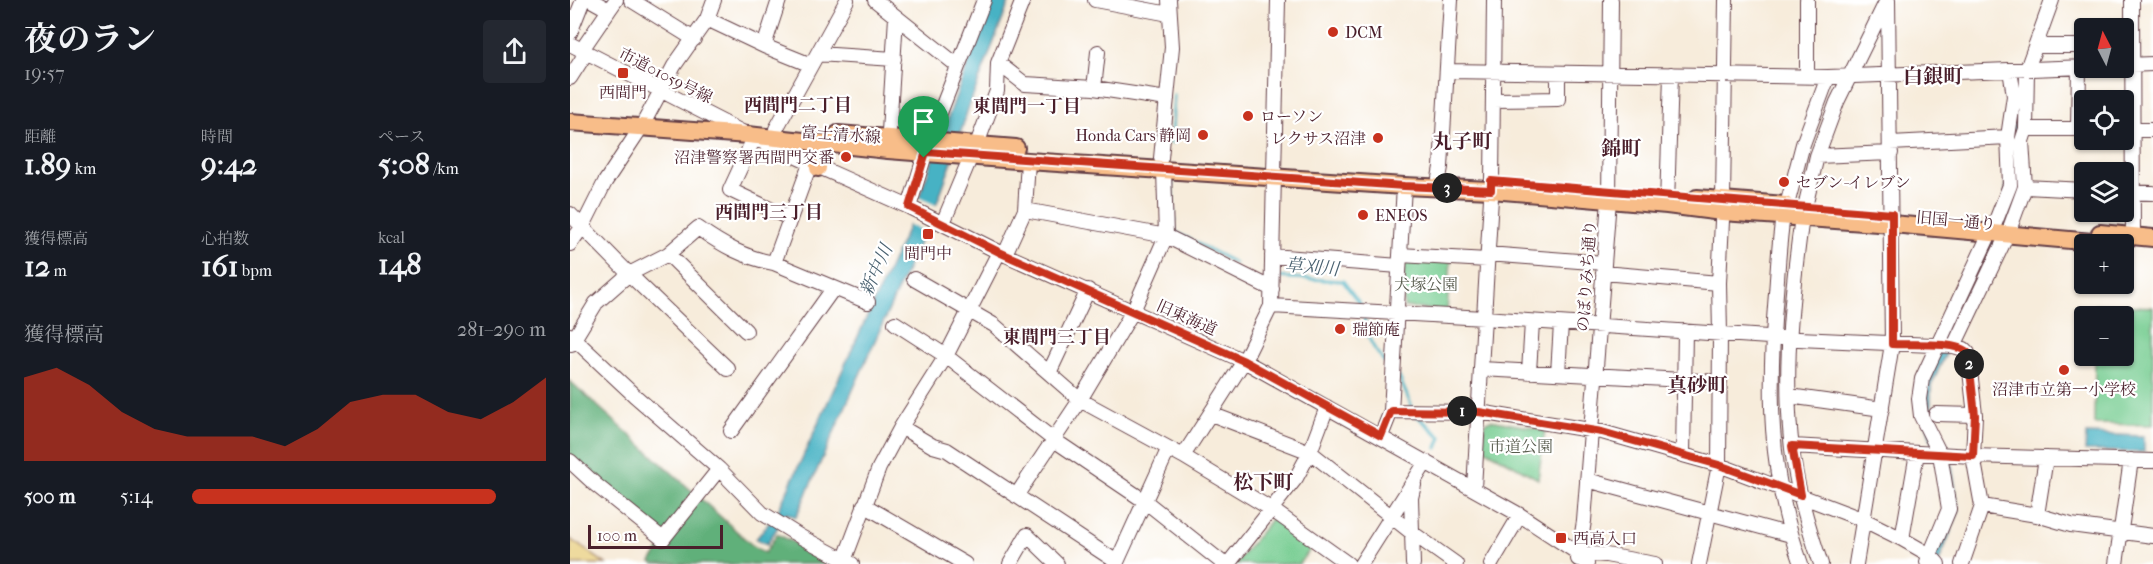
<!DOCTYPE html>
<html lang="ja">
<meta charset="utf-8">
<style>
:root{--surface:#171b24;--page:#242831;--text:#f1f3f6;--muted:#9ea1a6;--accent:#c8321e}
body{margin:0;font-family:"IM FELL French Canon","Noto Serif JP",serif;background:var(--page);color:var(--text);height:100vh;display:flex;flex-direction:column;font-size:22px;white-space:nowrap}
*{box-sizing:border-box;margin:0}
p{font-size:20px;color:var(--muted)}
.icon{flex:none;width:33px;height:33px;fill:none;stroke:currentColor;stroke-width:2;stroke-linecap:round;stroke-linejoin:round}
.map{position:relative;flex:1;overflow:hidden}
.sheet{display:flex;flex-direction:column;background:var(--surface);width:570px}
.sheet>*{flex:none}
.needle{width:39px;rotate:354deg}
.tools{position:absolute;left:1504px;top:18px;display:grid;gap:12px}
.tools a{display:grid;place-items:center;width:60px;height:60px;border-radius:6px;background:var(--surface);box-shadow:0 2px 4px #0004;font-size:30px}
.scale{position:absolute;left:18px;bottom:15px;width:135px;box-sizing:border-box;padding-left:6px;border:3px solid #4a1f2b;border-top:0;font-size:16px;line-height:21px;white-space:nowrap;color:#4a1f2b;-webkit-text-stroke:4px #fff;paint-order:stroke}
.pin{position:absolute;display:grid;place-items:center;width:51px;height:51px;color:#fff;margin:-62px -26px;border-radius:50% 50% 50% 0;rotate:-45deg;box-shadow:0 0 6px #0007}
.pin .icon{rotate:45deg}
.km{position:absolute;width:30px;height:30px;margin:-15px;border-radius:50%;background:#222;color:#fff;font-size:16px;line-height:30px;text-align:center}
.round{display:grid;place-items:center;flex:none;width:63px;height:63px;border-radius:6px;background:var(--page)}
.overview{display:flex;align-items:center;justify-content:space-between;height:102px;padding:0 24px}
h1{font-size:33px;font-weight:700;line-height:45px}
.figures{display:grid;grid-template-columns:repeat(3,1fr);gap:9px;height:102px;padding:6px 24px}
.figures div{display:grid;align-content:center}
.figures b{font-size:30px;font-weight:700}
.figures small{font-size:16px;font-weight:400}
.figures p{font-size:16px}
.chart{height:168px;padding:12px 24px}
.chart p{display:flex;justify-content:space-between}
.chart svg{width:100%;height:108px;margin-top:6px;fill:var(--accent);opacity:.7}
ul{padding:0 24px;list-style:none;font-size:20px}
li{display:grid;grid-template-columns:96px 72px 1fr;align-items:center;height:45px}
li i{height:15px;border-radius:8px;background:var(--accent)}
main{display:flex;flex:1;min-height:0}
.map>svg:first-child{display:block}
.green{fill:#75cc90;stroke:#60765e;stroke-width:1.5}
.forest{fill:#60b07a;stroke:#556852;stroke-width:1.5}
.sand{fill:#eeda9e;stroke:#9c7c64;stroke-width:1.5}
.water{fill:#47b2c4;stroke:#486878;stroke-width:1.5}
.pier{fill:#f7ecdb}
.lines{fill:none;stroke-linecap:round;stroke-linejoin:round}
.stream{stroke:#47b2c4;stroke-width:3}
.minor-casing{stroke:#643e45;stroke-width:16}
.major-casing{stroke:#643e45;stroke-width:20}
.minor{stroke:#fff;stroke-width:14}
.major{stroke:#f8bd89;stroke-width:16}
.route-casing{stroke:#fff;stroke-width:12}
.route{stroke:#c8321e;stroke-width:8}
.poi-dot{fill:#c8321e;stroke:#fff;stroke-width:2}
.labels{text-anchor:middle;stroke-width:4.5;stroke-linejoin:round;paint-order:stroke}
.poi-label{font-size:16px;fill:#4a1f2b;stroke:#fff;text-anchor:start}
.street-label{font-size:16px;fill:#4a1f2b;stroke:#fff}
.park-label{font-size:16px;fill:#595c4e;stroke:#fff}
.neighbourhood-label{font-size:18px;font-weight:bold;fill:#4a1f2b;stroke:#fff}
.water-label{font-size:18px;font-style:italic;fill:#496170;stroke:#fff}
.quarter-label{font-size:20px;font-weight:bold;fill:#4a1f2b;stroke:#fff}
</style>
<main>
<section class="sheet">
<div class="overview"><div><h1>夜のラン</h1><p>19:57</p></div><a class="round"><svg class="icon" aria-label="share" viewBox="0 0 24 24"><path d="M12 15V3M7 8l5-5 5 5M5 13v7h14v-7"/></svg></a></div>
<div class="figures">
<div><p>距離</p><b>1.89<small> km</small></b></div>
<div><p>時間</p><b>9:42</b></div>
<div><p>ペース</p><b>5:08<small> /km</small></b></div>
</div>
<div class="figures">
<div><p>獲得標高</p><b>12<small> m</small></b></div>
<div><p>心拍数</p><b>161<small> bpm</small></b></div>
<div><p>kcal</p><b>148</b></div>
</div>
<div class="chart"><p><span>獲得標高</span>281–290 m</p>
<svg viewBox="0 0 160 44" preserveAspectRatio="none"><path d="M0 44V10L10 6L20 13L30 24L40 31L50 34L60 34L70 34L80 38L90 31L100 20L110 17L120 17L130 24L140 27L150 20L160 10V44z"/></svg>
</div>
<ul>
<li><b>500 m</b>5:14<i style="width:86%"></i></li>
</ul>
</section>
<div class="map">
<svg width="1583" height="564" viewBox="0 0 1583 564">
<rect width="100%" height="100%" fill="#fff"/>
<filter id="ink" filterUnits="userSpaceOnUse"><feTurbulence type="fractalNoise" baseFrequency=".0167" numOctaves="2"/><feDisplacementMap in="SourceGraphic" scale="12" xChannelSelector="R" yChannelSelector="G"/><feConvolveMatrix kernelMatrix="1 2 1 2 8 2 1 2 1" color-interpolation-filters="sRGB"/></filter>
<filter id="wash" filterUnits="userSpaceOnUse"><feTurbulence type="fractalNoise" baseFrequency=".008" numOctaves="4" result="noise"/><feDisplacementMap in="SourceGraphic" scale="24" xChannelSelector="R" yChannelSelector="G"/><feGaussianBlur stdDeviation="1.35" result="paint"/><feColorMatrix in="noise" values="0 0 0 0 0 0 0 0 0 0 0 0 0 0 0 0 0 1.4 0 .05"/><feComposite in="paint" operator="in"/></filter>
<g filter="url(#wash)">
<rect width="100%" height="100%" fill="#f7ecdb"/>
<path class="green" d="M834,260L881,261L877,311L834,307Z
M1525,304L1583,307V425L1524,424L1525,356H1554V316H1525Z
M920,420L975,430L968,479L913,448L915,423Z
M703,517L744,545L729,564H665Z"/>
<path class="forest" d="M0,381L182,545L195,553L207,534L267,564H84L81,562L97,539L0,456Z"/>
<path class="sand" d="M0,539L36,564H0Z"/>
<path class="water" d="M421,0H440L398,109L380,167L368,200L226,517L217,513L197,544L186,539L207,513L338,227Z
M1444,74H1450L1451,181L1441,212L1361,386V410L1379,448L1389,511L1368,564H1361L1382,511L1353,413L1358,376L1434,211Z
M1516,434L1574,436V452L1515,451Z"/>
<path class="pier" d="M348,197L368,206L356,232L337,224Z"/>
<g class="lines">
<path class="stream" d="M601,143L604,95
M602,182L605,232L665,263
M704,277L773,281L792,307
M794,317C797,339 803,349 818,366
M829,377L842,407
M846,415L871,437L867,448"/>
</g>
</g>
<g filter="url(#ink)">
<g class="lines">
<g class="minor-casing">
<path id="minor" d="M21,0L39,10L46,0
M61,0L124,39
M305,0L388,66
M525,0L599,14
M1237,0V77
M1562,0L1563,236
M137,19L194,46L241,65
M0,33L13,0
M0,44L174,133
M194,46L209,0
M1466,46H1515
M11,51L39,10
M248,54L324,59
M428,63L455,84L524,88L597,99
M1556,65L1583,64
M877,71L1258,77L1515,67
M0,78L16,53
M524,88L528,52
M923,100L988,99V73
M1508,128L1509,67
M206,129L277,0
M1456,129H1515
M1555,130H1583
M1321,143L1438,137
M407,144L427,91L428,63L453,0
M318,148L326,17
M1247,156L1321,153
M591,158L602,47L599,0
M869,178L871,167L881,0
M1455,187L1515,190
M1556,192L1583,193
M1097,205L1101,74
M1217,205L1233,144L1258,77
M339,207L359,141L414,0
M1235,207L1247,156L1267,102L1317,0
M455,210L596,236L702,289
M0,214L59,274L158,369
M1213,216C1209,241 1208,268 1206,293C1198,389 1198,473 1231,564
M1232,217C1220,303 1210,401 1228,485C1234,512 1242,538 1251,564
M219,218L160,190L184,138L339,207L429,252L674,361L950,515L1008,553L1017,564
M373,223L401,156
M1425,223L1440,185L1438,137L1444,96L1440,70
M1441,225L1455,187L1452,141L1456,129L1457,69L1482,0
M0,244L13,226L35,182L72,126L104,66L137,19L144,0
M98,254L128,228C152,245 175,258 204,263L298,302
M435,254L455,210L458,161
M918,254L1034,263
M830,255L917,260
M702,256L829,266
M204,263L240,164
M1033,273L1149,283
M344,279L424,325L510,400L613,456L701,509L778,564
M701,306L914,318L1229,339L1384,346L1394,349L1398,353L1405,415L1403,456L1412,506L1392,564
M325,323L376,356L484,440L576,502L654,564
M0,335L64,395L149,469L192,513L231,537L282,564
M1,344L26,303L59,274L98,254L176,331
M1384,346L1437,235
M911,369L1150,382
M959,372L962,322
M479,373L518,290
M988,373L991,324
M1219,396L1312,409
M821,411L909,412L1032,432L1113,455L1149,465L1294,520L1332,539L1360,555L1368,564
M641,414L740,452L841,532L886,564
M1366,414L1405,415
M331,427L363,446L377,450L547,562
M161,431L263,289
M811,436L821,411L834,186
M1222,446L1403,456L1583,461
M1113,455L1115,331
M613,456L674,361L701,306L708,0
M0,461L26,485L93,539L149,469
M1017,480L1221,535
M904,488L922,181L924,0
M446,496L510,400L563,311L596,236L594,170
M294,505L395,564
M1412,506L1467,515L1501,525L1583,536
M1467,515L1476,458
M1332,539L1347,453
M1008,553L1036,555L1085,564
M1008,559L1014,521L1039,200L1041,0
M274,561L309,468L331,427L376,356L429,252
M1357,562L1379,509L1370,454L1351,416L1349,399L1352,379L1420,233
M440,564L457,535L487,564
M546,564L598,450
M658,564L726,478L740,452L757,407
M791,564L856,462
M843,564L841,498L844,485
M921,564L950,515
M1129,564L1149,465L1150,334L1149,283L1153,200L1156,0
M1286,564L1322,344L1318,0
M1546,564L1561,460"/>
</g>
<g class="major-casing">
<path id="major" d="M0,122L178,135L318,150L458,161L834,186L921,190L1097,205L1152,212L1322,224L1545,244
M268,134L446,148
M248,168L247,152L251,143
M1127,198L1215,205
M1530,233L1583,238"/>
</g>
<use href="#minor" class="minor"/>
<use href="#major" class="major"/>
</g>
</g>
<g class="lines" filter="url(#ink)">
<g class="route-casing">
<path id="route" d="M356,152L834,186L921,190V181L1322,214V344C1339,345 1387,341 1398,353L1405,415L1403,456L1222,446L1231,495L1149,465L1032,432L909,412L821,411L811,436L674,361L429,252L339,207Z"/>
</g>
<use href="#route" class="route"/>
</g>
<g class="poi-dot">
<circle cx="763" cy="32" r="6"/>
<rect x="47" y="67" width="12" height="12" rx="3"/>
<circle cx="678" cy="116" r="6"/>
<circle cx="633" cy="135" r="6"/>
<circle cx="808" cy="138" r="6"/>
<circle cx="276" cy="157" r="6"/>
<circle cx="1214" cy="182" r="6"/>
<circle cx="793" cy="215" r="6"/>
<rect x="352" y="228" width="12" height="12" rx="3"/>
<circle cx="770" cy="329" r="6"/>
<circle cx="1494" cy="370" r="6"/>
<rect x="985" y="532" width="12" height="12" rx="3"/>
</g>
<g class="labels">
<g class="poi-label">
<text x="775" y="38">DCM</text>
<text x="53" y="98" text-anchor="middle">西間門</text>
<text x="690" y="122">ローソン</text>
<text x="621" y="141" text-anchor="end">Honda Cars 静岡</text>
<text x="796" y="144" text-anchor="end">レクサス沼津</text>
<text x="264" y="163" text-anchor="end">沼津警察署西間門交番</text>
<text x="1226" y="188">セブン-イレブン</text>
<text x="805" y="221">ENEOS</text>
<text x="358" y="259" text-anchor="middle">間門中</text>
<text x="782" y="335">瑞節庵</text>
<text x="1494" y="395" text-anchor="middle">沼津市立第一小学校</text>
<text x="1003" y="544">西高入口</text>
</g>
<g class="street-label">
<text transform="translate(96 75) rotate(27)" y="6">市道01059号線</text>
<text transform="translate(271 134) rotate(4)" y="6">富士清水線</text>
<text transform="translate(1386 220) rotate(5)" y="6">旧国一通り</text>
<text transform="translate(1016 276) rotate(-86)" y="6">のぼりみち通り</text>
<text transform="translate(617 317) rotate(24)" y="6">旧東海道</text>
</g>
<g class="park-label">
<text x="856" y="290">犬塚公園</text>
<text x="951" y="452">市道公園</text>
</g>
<g class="neighbourhood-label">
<text x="228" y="111">西間門二丁目</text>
<text x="457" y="112">東間門一丁目</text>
<text x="199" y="218">西間門三丁目</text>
<text x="487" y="343">東間門三丁目</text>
</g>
<g class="water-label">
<text transform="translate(742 267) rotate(5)" y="6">草刈川</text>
<text transform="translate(306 270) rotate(-66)" y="6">新中川</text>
</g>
<g class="quarter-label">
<text x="1363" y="83">白銀町</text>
<text x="892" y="148">丸子町</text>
<text x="1051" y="155">錦町</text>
<text x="1127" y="392">真砂町</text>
<text x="693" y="489">松下町</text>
</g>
</g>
</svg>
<div class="tools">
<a><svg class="needle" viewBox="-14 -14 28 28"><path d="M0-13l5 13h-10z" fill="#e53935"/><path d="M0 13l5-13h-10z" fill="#9ea1a6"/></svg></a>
<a><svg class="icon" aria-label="locate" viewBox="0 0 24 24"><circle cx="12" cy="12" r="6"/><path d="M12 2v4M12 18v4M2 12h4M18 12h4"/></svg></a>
<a><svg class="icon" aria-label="layers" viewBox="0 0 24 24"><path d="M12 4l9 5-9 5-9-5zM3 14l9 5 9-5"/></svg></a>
<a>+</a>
<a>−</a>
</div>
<div class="scale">100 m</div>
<div class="pin" style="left:354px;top:158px;background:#1e9e55"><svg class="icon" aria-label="arrive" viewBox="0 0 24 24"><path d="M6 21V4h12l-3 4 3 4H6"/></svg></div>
<b class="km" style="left:892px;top:411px">1</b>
<b class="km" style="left:1399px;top:364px">2</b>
<b class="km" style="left:877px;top:188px">3</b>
</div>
</main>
